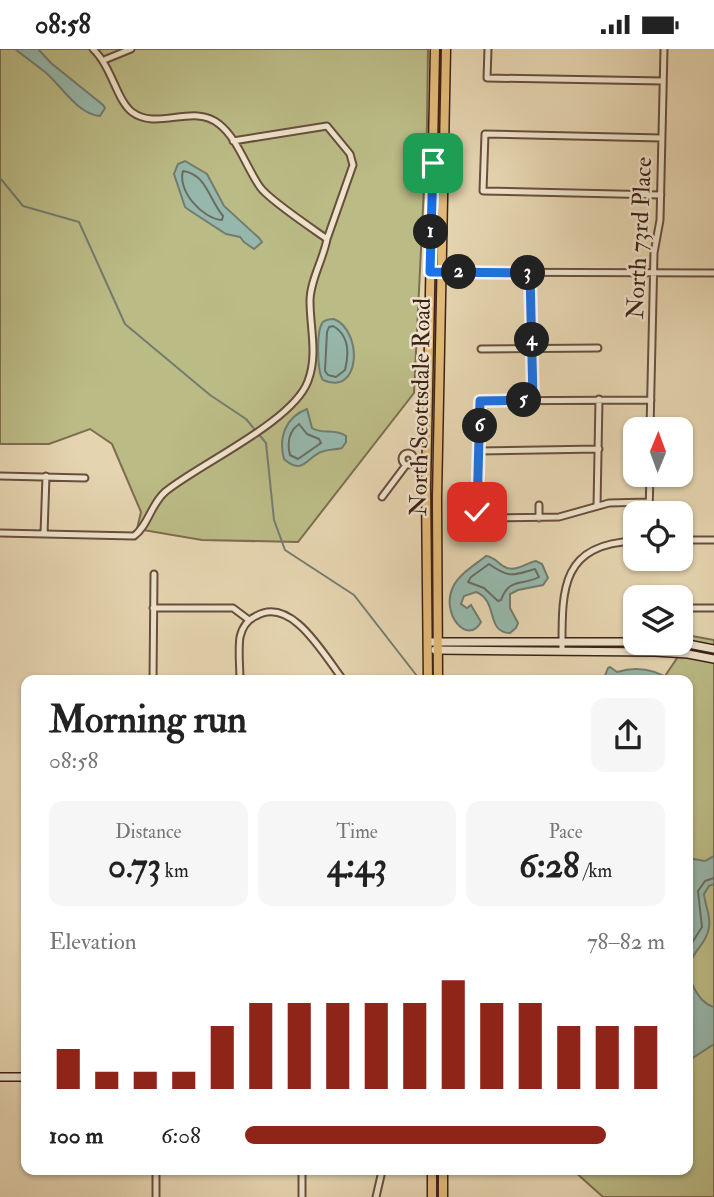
<!DOCTYPE html>
<meta charset="utf-8">
<style>
:root{--surface:#fff;--page:#f6f6f6;--text:#222;--muted:#767676;--accent:#8f2418}
body{margin:0;font-family:"IM FELL Double Pica",serif;background:var(--page);color:var(--text);height:100vh;display:flex;flex-direction:column;font-size:26px;white-space:nowrap}
*{box-sizing:border-box;margin:0}
p{font-size:23px;color:var(--muted)}
.icon{flex:none;width:38px;height:38px;fill:none;stroke:currentColor;stroke-width:2;stroke-linecap:round;stroke-linejoin:round}
.map{position:relative;flex:1;overflow:hidden}
.panel{position:absolute;left:21px;top:626px;width:672px;height:500px;display:flex;flex-direction:column;background:var(--surface);border-radius:14px;box-shadow:0 2px 5px #0004}
.panel>*{flex:none}
.needle{width:46px;rotate:1deg}
.buttons{position:absolute;left:623px;top:368px;display:grid;gap:14px}
.buttons a{display:grid;place-items:center;width:70px;height:70px;border-radius:14px;background:var(--surface);box-shadow:0 2px 5px #0004;font-size:35px}
.pin{position:absolute;display:grid;place-items:center;width:60px;height:60px;color:#fff;margin:-30px;border-radius:14px;box-shadow:0 4px 10px #0006}
.km{position:absolute;width:35px;height:35px;margin:-18px;border-radius:50%;background:#222;color:#fff;font-size:19px;line-height:35px;text-align:center}
.round{display:grid;place-items:center;flex:none;width:74px;height:74px;border-radius:14px;background:var(--page)}
.summary{display:flex;align-items:center;justify-content:space-between;height:119px;padding:0 28px}
h1{font-size:38px;font-weight:700;line-height:52px}
.stats{display:grid;grid-template-columns:repeat(3,1fr);gap:10px;height:119px;padding:7px 28px}
.stats div{display:grid;align-content:center;border-radius:14px;background:var(--page);text-align:center}
.stats b{font-size:35px;font-weight:700}
.stats small{font-size:19px;font-weight:400}
.stats p{font-size:19px}
.chart{height:196px;padding:14px 28px}
.chart p{display:flex;justify-content:space-between}
.chart svg{width:100%;height:126px;margin-top:7px;stroke:var(--accent);stroke-width:6}
ul{padding:0 28px;list-style:none;font-size:23px}
li{display:grid;grid-template-columns:112px 84px 1fr;align-items:center;height:52px}
li i{height:18px;border-radius:9px;background:var(--accent)}
.status{display:flex;justify-content:space-between;align-items:center;height:49px;padding:0 35px;background:var(--surface);direction:ltr}
.status svg{height:19px;fill:currentColor}
.map>svg:first-child{display:block}
.green{fill:#bbbb86;stroke:#7c6e4e;stroke-width:2}
.water{fill:#96b8ac;stroke:#737c70;stroke-width:2}
.lines{fill:none;stroke-linecap:round;stroke-linejoin:round}
.shore{stroke:#6a6c61;stroke-width:2}
.stream{stroke:#737c70;stroke-width:2}
.street-casing{stroke:#684e3c;stroke-width:9}
.secondary-casing{stroke:#3e2116;stroke-width:10}
.primary-casing{stroke:#3e2116;stroke-width:11}
.street{stroke:#eee3cc;stroke-width:5}
.secondary{stroke:#eee3cc;stroke-width:7}
.primary{stroke:#e2ba78;stroke-width:8}
.route-casing{stroke:#fff;stroke-width:14}
.route{stroke:#1a73e8;stroke-width:9}
.labels{text-anchor:middle;stroke-width:5;stroke-linejoin:round;paint-order:stroke}
.street-label{font-size:24px;fill:#3e2116;stroke:#eee3cc}
</style>
<div class="status"><b>08:58</b><svg viewBox="0 0 49 12"><path d="M0 12V9h3v3zM5 12V6h3v6zM10 12V3h3v9zM15 12V0h3v12zM26 1h20v11H26zM47 4h2v5h-2z"/></svg></div>
<div class="map">
<svg width="714" height="1148" viewBox="0 0 714 1148">
<rect width="100%" height="100%" fill="#e5d4b0"/>
<filter id="stains"><feTurbulence type="fractalNoise" baseFrequency=".00286" numOctaves="4"/><feColorMatrix values="0 0 0 0 .2 0 0 0 0 .09 0 0 0 0 .02 0 0 0 .5 -.17"/></filter>
<radialGradient id="worn" r=".72"><stop offset=".6" stop-color="#630" stop-opacity="0"/><stop offset="1" stop-color="#630" stop-opacity=".3"/></radialGradient>
<path class="green" d="M0,0H428L427,77L414,344L298,493L202,491L137,480L141,463L112,395L90,380L49,395H0Z
M692,587L714,591V1148H603L574,1122H688V683L691,676L688,632H672L665,627Z"/>
<path class="water" d="M15,0H38L51,14L103,56L105,59L100,67C77,65 62,37 45,23C35,15 25,8 15,0Z
M185,112L207,125L224,157L259,189L262,193L254,200L244,193L240,188L226,185L189,161L185,158L174,125L178,115Z
M334,270C363,282 361,348 323,331C317,323 316,281 323,273C327,270 330,270 334,270Z
M307,360L312,379C323,386 335,379 346,387V393L342,399C336,401 330,400 324,402C307,406 304,428 284,410C278,388 286,368 307,360Z
M486,507C496,508 498,516 507,519C518,522 526,514 536,512L542,515L548,529L543,536L518,541L510,545V559L518,574L516,579L510,584C485,583 499,552 476,543L464,547L461,555L467,559L471,556L481,573C468,597 440,565 453,538C459,525 475,516 486,507Z
M610,618L617,623C637,617 655,620 672,632H603L608,619Z
M714,807V835L709,837L704,845C705,856 711,867 709,878C706,902 678,906 694,939C699,948 704,955 714,958V995L688,1012V809L705,812Z"/>
<g class="lines">
<path class="shore" d="M183,122C206,125 209,150 223,167L222,171C203,170 177,142 183,122Z
M333,277C349,286 349,305 345,321L336,328L328,326L325,322L327,283L329,278Z
M299,375L307,385L319,390L321,394L298,410L290,406C287,394 288,383 299,375Z
M489,515C510,530 513,526 535,520L539,528C523,537 509,528 501,551L498,552L484,539L468,533L471,528Z
M688,900L702,878L698,842L705,832L714,829"/>
<path class="stream" d="M0,129L23,157L79,173L125,275L210,346L246,370L266,394L274,471L285,501L354,546L417,627L424,632"/>
<g class="street-casing">
<path id="street" d="M488,0L487,29L663,32
M104,11L131,0
M233,92L327,77L350,105L353,116L327,190
M661,146L483,142L485,85L661,89
M431,223L714,224
M530,224L533,351
M481,300L598,299
M650,380L654,204L660,171L664,0
M479,402L599,400
M402 410a6 6 0 1 1 12 0a6 6 0 1 1-12 0Z
M0,427L85,429
M382,448L406,416
M649,453L609,454L559,468L483,469L479,468L477,463L480,352L651,351
M539,456V469
M597,457L599,350
M649,464L650,425
M0,484L134,487C148,477 151,455 165,443C199,415 293,373 308,332C318,306 310,279 310,252C310,232 323,211 327,190C313,180 268,150 260,138C246,118 238,90 219,75C194,54 157,82 132,63C117,52 112,18 93,0
M44,485L46,427
M681,491H714
M153,559H233L249,571
M681,559H714
M562,601C562,541 560,495 635,492
M153,632L154,525
M240,632C240,618 238,602 240,588C242,579 247,571 256,567C292,546 325,608 344,632
M156,1148V1122
M302,1148V1122
M376,1148L382,1122"/>
</g>
<g class="secondary-casing">
<path id="secondary" d="M428,593H635
M653,593L688,595L714,600
M435,601L655,603L688,605L714,610
M0,1028H26"/>
</g>
<g class="primary-casing">
<path id="primary" d="M428,632L426,439L435,0
M438,632L437,449L446,0
M432,1148V1122
M443,1148V1122"/>
</g>
<use href="#street" class="street"/>
<use href="#secondary" class="secondary"/>
<use href="#primary" class="primary"/>
</g>
<g class="lines">
<g class="route-casing">
<path id="route" d="M433,114L430,223L530,224L533,351L480,352L477,463"/>
</g>
<use href="#route" class="route"/>
</g>
<g class="labels">
<g class="street-label">
<text transform="translate(639 189) rotate(-87)" y="8">North 73rd Place</text>
<text transform="translate(420 358) rotate(-89)" y="8">North Scottsdale Road</text>
</g>
</g>
<rect width="100%" height="100%" filter="url(#stains)"/>
<rect width="100%" height="100%" fill="url(#worn)"/>
</svg>
<div class="buttons">
<a><svg class="needle" viewBox="-14 -14 28 28"><path d="M0-13l5 13h-10z" fill="#e53935"/><path d="M0 13l5-13h-10z" fill="#767676"/></svg></a>
<a><svg class="icon" aria-label="locate" viewBox="0 0 24 24"><circle cx="12" cy="12" r="6"/><path d="M12 2v4M12 18v4M2 12h4M18 12h4"/></svg></a>
<a><svg class="icon" aria-label="layers" viewBox="0 0 24 24"><path d="M12 4l9 5-9 5-9-5zM3 14l9 5 9-5"/></svg></a>
</div>
<div class="pin" style="left:433px;top:114px;background:#1e9e55"><svg class="icon" aria-label="arrive" viewBox="0 0 24 24"><path d="M6 21V4h12l-3 4 3 4H6"/></svg></div>
<div class="pin" style="left:477px;top:463px;background:#d93025"><svg class="icon" aria-label="check" viewBox="0 0 24 24"><path d="M5 12l5 5 9-10"/></svg></div>
<b class="km" style="left:431px;top:183px">1</b>
<b class="km" style="left:459px;top:223px">2</b>
<b class="km" style="left:528px;top:224px">3</b>
<b class="km" style="left:532px;top:291px">4</b>
<b class="km" style="left:524px;top:351px">5</b>
<b class="km" style="left:480px;top:377px">6</b>
<section class="panel">
<div class="summary"><div><h1>Morning run</h1><p>08:58</p></div><a class="round"><svg class="icon" aria-label="share" viewBox="0 0 24 24"><path d="M12 15V3M7 8l5-5 5 5M5 13v7h14v-7"/></svg></a></div>
<div class="stats">
<div><p>Distance</p><b>0.73<small> km</small></b></div>
<div><p>Time</p><b>4:43</b></div>
<div><p>Pace</p><b>6:28<small> /km</small></b></div>
</div>
<div class="chart"><p><span>Elevation</span>78–82 m</p>
<svg viewBox="0 0 160 44" preserveAspectRatio="none"><path d="M5 44V30M15 44V38M25 44V38M35 44V38M45 44V22M55 44V14M65 44V14M75 44V14M85 44V14M95 44V14M105 44V6M115 44V14M125 44V14M135 44V22M145 44V22M155 44V22"/></svg>
</div>
<ul>
<li><b>100 m</b>6:08<i style="width:86%"></i></li>
</ul>
</section>
</div>
